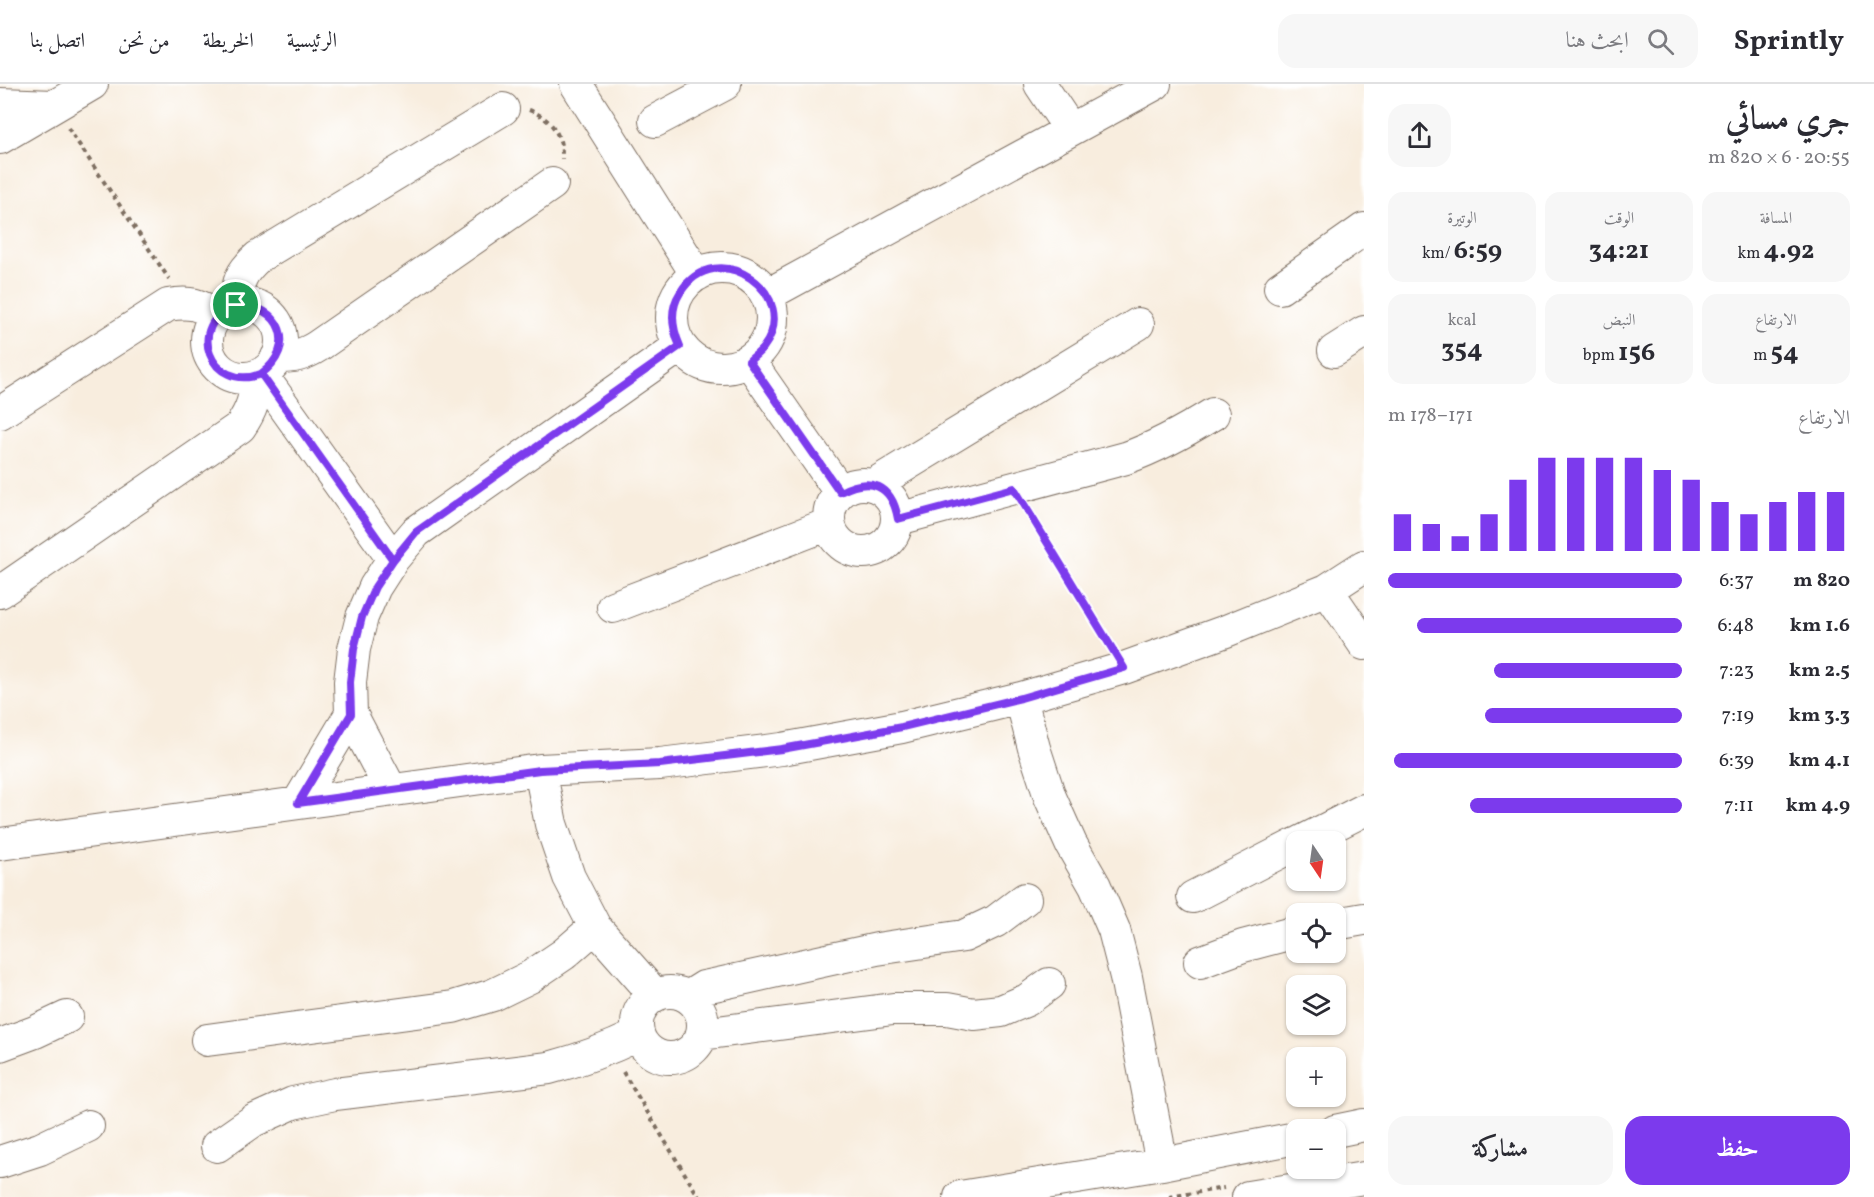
<!DOCTYPE html>
<html lang="ar">
<meta charset="utf-8">
<style>
:root{--surface:#fff;--page:#f7f7f7;--text:#2b2b33;--muted:#7c7c81;--line:#e1e1e2;--accent:#7c3aed}
body{margin:0;font-family:Vollkorn,Amiri,serif;background:var(--page);color:var(--text);direction:rtl;height:100vh;display:flex;flex-direction:column;font-size:22px;white-space:nowrap}
*{box-sizing:border-box;margin:0}
p{font-size:20px;color:var(--muted)}
.icon{flex:none;width:33px;height:33px;fill:none;stroke:currentColor;stroke-width:2;stroke-linecap:round;stroke-linejoin:round}
.map{position:relative;flex:1;overflow:hidden;direction:ltr}
.details{display:flex;flex-direction:column;background:var(--surface);width:510px}
.details>*{flex:none}
.needle{width:39px;rotate:167deg}
.tools{position:absolute;left:1286px;top:747px;display:grid;gap:12px}
.tools a{display:grid;place-items:center;width:60px;height:60px;border-radius:12px;background:var(--surface);box-shadow:0 2px 4px #0004;font-size:30px}
.pin{position:absolute;display:grid;place-items:center;width:51px;height:51px;color:#fff;margin:-26px;border:3px solid #fff;border-radius:50%;box-shadow:0 2px 6px #0007}
.round{display:grid;place-items:center;flex:none;width:63px;height:63px;border-radius:18px;background:var(--page)}
.headline{display:flex;align-items:center;justify-content:space-between;height:102px;padding:0 24px}
h1{font-size:33px;font-weight:700;line-height:45px}
.metrics{display:grid;grid-template-columns:repeat(3,1fr);gap:9px;height:102px;padding:6px 24px}
.metrics div{display:grid;align-content:center;border-radius:15px;background:var(--page);text-align:center}
.metrics b{font-size:26px;font-weight:700}
.metrics small{font-size:16px;font-weight:400}
.metrics p{font-size:16px}
.chart{height:168px;padding:12px 24px}
.chart p{display:flex;justify-content:space-between}
.chart svg{width:100%;height:108px;margin-top:6px;stroke:var(--accent);stroke-width:6}
.action{display:flex;gap:12px;margin-top:auto;padding:12px 24px}
.action a{flex:1;height:69px;border-radius:18px;background:var(--accent);color:#fff;font-size:24px;font-weight:700;line-height:69px;text-align:center}
.action a+a{background:var(--page);color:var(--text)}
ul{padding:0 24px;list-style:none;font-size:20px}
li{display:grid;grid-template-columns:96px 72px 1fr;align-items:center;height:45px}
li i{height:15px;border-radius:8px;background:var(--accent)}
header{display:flex;align-items:center;gap:36px;box-sizing:border-box;height:84px;padding:0 30px;background:var(--surface);border-bottom:2px solid var(--line)}
header strong{font-size:28px}
nav{display:flex;gap:33px;margin-inline-start:auto;font-size:21px}
.search{width:420px;height:54px;background:var(--page);display:flex;align-items:center;gap:15px;box-sizing:border-box;padding:0 21px;border-radius:18px;color:var(--muted);font-size:22px}
main{display:flex;flex:1;min-height:0}
.map>svg:first-child{display:block}
.lines{fill:none;stroke-linecap:round;stroke-linejoin:round}
.minor-casing{stroke:#7d6e61;stroke-width:34}
.path{stroke:#7d6e61;stroke-width:4;stroke-dasharray:4.5 4.5;stroke-linecap:butt}
.minor{stroke:#fff;stroke-width:32}
.route-casing{stroke:#fff;stroke-width:12}
.route{stroke:#7c3aed;stroke-width:8}
</style>
<header>
<strong>Sprintly</strong>
<div class="search"><svg class="icon" aria-label="search" viewBox="0 0 24 24"><circle cx="10" cy="10" r="6"/><path d="M15 15l6 6"/></svg>ابحث هنا</div>
<nav><a>الرئيسية</a><a>الخريطة</a><a>من نحن</a><a>اتصل بنا</a></nav>
</header>
<main>
<section class="details">
<div class="headline"><div><h1>جري مسائي</h1><p>20:55 · 6 × 820 m</p></div><a class="round"><svg class="icon" aria-label="share" viewBox="0 0 24 24"><path d="M12 15V3M7 8l5-5 5 5M5 13v7h14v-7"/></svg></a></div>
<div class="metrics">
<div><p>المسافة</p><b>4.92<small> km</small></b></div>
<div><p>الوقت</p><b>34:21</b></div>
<div><p>الوتيرة</p><b>6:59<small> /km</small></b></div>
</div>
<div class="metrics">
<div><p>الارتفاع</p><b>54<small> m</small></b></div>
<div><p>النبض</p><b>156<small> bpm</small></b></div>
<div><p>kcal</p><b>354</b></div>
</div>
<div class="chart"><p><span>الارتفاع</span>171–178 m</p>
<svg viewBox="0 0 160 44" preserveAspectRatio="none"><path d="M5 44V29M15 44V33M25 44V38M35 44V29M45 44V15M55 44V6M65 44V6M75 44V6M85 44V6M95 44V11M105 44V15M115 44V24M125 44V29M135 44V24M145 44V20M155 44V20"/></svg>
</div>
<ul>
<li><b>820 m</b>6:37<i style="width:100%"></i></li>
<li><b>1.6 km</b>6:48<i style="width:90%"></i></li>
<li><b>2.5 km</b>7:23<i style="width:64%"></i></li>
<li><b>3.3 km</b>7:19<i style="width:67%"></i></li>
<li><b>4.1 km</b>6:39<i style="width:98%"></i></li>
<li><b>4.9 km</b>7:11<i style="width:72%"></i></li>
</ul>
<div class="action"><a>حفظ</a><a>مشاركة</a></div>
</section>
<div class="map">
<svg width="1364" height="1113" viewBox="0 0 1364 1113">
<rect width="100%" height="100%" fill="#fff"/>
<filter id="ink" filterUnits="userSpaceOnUse"><feTurbulence type="fractalNoise" baseFrequency=".0167" numOctaves="2"/><feDisplacementMap in="SourceGraphic" scale="12" xChannelSelector="R" yChannelSelector="G"/><feConvolveMatrix kernelMatrix="1 2 1 2 8 2 1 2 1" color-interpolation-filters="sRGB"/></filter>
<filter id="wash" filterUnits="userSpaceOnUse"><feTurbulence type="fractalNoise" baseFrequency=".008" numOctaves="4" result="noise"/><feDisplacementMap in="SourceGraphic" scale="24" xChannelSelector="R" yChannelSelector="G"/><feGaussianBlur stdDeviation="1.35" result="paint"/><feColorMatrix in="noise" values="0 0 0 0 0 0 0 0 0 0 0 0 0 0 0 0 0 1.4 0 .05"/><feComposite in="paint" operator="in"/></filter>
<g filter="url(#wash)">
<rect width="100%" height="100%" fill="#f8edde"/>
</g>
<g filter="url(#ink)">
<g class="lines">
<g class="minor-casing">
<path id="minor" d="M576,0L697,191
M1040,0L1070,45
M0,20L54,22
M655,37L725,0
M0,54L92,0
M672 234a50 50 0 1 1 100 0a50 50 0 1 1-100 0Z
M1280,204L1364,145
M767,211L1155,0
M207 257a37 37 0 1 1 74 0a37 37 0 1 1-74 0Z
M236,221C238,197 240,189 258,173L503,25
M1334,267L1364,248
M277,273C294,273 304,271 318,262L552,100
M749,277L840,408
M261,290L393,475
M0,329L168,221C190,217 199,220 217,232
M829 434a34 34 0 1 1 68 0a34 34 0 1 1-68 0Z
M873,401L1138,240
M898,435L1126,374C1157,363 1184,348 1213,330
M1327,506L1364,560
M0,508L240,343C252,326 256,313 256,292
M613,523L829,440
M1021,614L1034,664L1050,713L1071,760L1095,802L1114,846L1126,893L1162,1080
M540,686L551,740L569,793L595,843L655,911
M391,706L351,630L350,598L354,565L362,533L375,503L393,475L416,448L680,262
M298,719L351,630
M1301,758L1364,726
M0,760L540,686L660,680L782,665L902,643L1021,614L1124,584L1226,547L1327,506L1364,482
M1193,813L1296,760
M1335,840L1364,835
M1200,878L1243,862L1296,848
M637 941a33 33 0 1 1 66 0a33 33 0 1 1-66 0Z
M688,913L704,903L714,901L877,865L964,852L996,837L1025,815
M702,950L893,925H947L974,930L1001,927L1027,916L1049,900
M207,956L453,923L493,911L530,893L564,870L595,843
M0,961L35,948L67,933
M1335,1047L1364,1041
M217,1062L253,1037L293,1019L335,1010L549,984C580,976 609,965 638,951
M0,1078L40,1065L88,1042
M960,1113L1162,1080L1296,1054
M1248,1113L1364,1094"/>
</g>
<path class="path" d="M529,26C551,34 563,51 562,75
M68,44L169,195
M1029,428L1110,560
M623,988L699,1113
M1169,1113L1224,1104"/>
<use href="#minor" class="minor"/>
</g>
</g>
<g class="lines" filter="url(#ink)">
<g class="route-casing">
<path id="route" d="M236,221C281,220 298,263 261,290L393,476L375,503L362,533L354,565L350,598L351,630L298,719L540,686L660,680L782,665L902,643L1021,614L1124,584L1014,404L898,435C892,401 871,392 840,408L749,277C753,273 759,269 763,264C804,211 717,149 680,209C669,226 672,244 680,262L416,448L393,476L261,290C210,309 184,240 236,221"/>
</g>
<use href="#route" class="route"/>
</g>
</svg>
<div class="tools">
<a><svg class="needle" viewBox="-14 -14 28 28"><path d="M0-13l5 13h-10z" fill="#e53935"/><path d="M0 13l5-13h-10z" fill="#7c7c81"/></svg></a>
<a><svg class="icon" aria-label="locate" viewBox="0 0 24 24"><circle cx="12" cy="12" r="6"/><path d="M12 2v4M12 18v4M2 12h4M18 12h4"/></svg></a>
<a><svg class="icon" aria-label="layers" viewBox="0 0 24 24"><path d="M12 4l9 5-9 5-9-5zM3 14l9 5 9-5"/></svg></a>
<a>+</a>
<a>−</a>
</div>
<div class="pin" style="left:236px;top:221px;background:#1e9e55"><svg class="icon" aria-label="arrive" viewBox="0 0 24 24"><path d="M6 21V4h12l-3 4 3 4H6"/></svg></div>
</div>
</main>
